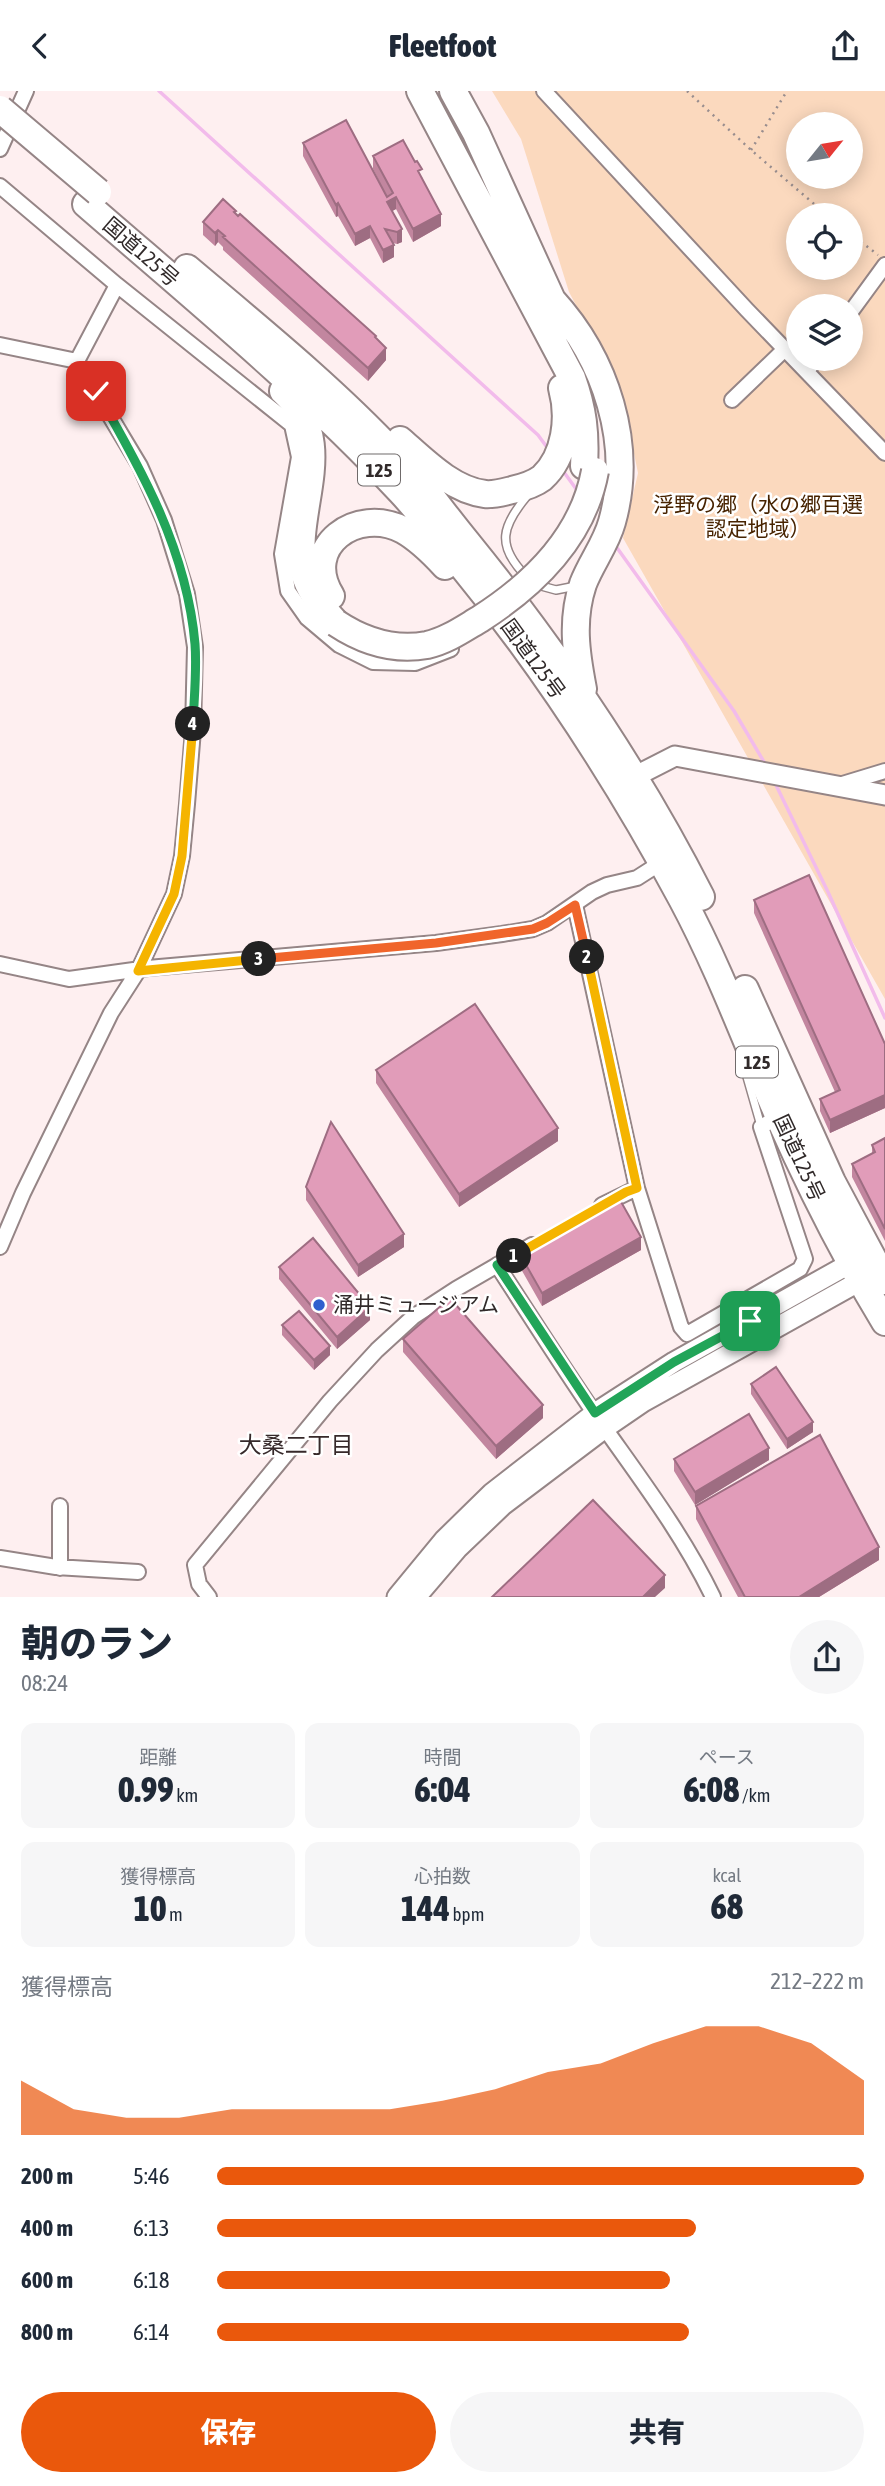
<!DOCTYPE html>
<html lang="ja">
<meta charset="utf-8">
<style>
:root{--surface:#fff;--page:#f6f6f7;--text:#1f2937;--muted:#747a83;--accent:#ea580c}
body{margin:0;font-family:"Asap Condensed","Noto Sans JP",sans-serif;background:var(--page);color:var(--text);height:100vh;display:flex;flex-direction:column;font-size:26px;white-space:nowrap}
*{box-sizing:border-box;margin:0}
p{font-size:23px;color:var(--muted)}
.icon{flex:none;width:38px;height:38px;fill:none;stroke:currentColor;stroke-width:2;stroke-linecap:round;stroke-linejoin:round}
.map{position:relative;height:1506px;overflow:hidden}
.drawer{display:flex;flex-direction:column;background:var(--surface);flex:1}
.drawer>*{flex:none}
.needle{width:46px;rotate:60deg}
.tools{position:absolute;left:786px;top:21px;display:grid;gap:14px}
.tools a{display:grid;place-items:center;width:77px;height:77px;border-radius:50%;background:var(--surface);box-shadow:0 4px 18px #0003;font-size:35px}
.pin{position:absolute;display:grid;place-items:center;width:60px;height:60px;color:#fff;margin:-30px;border-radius:14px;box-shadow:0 4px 10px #0006}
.km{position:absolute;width:35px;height:35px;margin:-18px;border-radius:50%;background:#222;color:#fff;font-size:19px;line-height:35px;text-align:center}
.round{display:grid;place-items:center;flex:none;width:74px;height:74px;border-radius:37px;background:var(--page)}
.summary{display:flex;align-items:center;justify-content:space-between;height:119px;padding:0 21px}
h1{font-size:38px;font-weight:800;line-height:52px}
.stats{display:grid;grid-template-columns:repeat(3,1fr);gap:10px;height:119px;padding:7px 21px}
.stats div{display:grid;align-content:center;border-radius:14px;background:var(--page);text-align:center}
.stats b{font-size:35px;font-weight:800}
.stats small{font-size:19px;font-weight:400}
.stats p{font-size:19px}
.chart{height:196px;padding:14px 21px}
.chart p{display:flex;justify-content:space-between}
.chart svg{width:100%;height:126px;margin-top:7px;fill:var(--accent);opacity:.7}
.cta{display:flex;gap:14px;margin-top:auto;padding:14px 21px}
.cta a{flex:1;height:80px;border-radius:42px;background:var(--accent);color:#fff;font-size:28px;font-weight:800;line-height:80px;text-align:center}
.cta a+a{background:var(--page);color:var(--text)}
ul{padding:0 21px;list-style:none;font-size:23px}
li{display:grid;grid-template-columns:112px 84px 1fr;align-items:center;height:52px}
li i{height:18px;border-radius:9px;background:var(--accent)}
header{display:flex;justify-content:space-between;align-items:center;height:91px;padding:0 21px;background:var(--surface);font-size:32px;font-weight:800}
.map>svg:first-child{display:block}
.green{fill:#fbd9be;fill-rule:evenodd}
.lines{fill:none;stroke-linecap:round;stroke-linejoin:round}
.stream{stroke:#f2bbeb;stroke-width:3.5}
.lane-casing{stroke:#958586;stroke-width:10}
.street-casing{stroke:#958586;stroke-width:18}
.secondary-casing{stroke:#958586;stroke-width:23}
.highway-casing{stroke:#958586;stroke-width:30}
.path{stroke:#988d8e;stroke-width:2.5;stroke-dasharray:2 5;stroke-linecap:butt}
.lane{stroke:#fff;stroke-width:7}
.street{stroke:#fff;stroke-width:14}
.secondary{stroke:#fff;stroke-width:19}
.highway{stroke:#fff;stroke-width:26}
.highway-bridge-casing{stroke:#958586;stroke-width:30;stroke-linecap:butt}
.highway-bridge{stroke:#fff;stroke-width:26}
.wall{fill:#c2869f}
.shaded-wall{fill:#9e6d82}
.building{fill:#e19cb9;stroke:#9e6d82;stroke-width:2}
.split-1-casing{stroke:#fff;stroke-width:14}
.split-2-casing{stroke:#fff;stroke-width:14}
.split-3-casing{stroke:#fff;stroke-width:14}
.split-4-casing{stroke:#fff;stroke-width:14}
.split-5-casing{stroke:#fff;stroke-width:14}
.split-1{stroke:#22a559;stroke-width:9}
.split-2{stroke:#f5b400;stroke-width:9}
.split-3{stroke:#f0652b;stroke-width:9}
.split-4{stroke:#f5b400;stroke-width:9}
.split-5{stroke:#22a559;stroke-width:9}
.poi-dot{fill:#305fce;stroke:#fff;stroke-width:2.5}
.labels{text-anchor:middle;stroke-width:5;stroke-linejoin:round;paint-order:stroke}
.shield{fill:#fff;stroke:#6f6a6a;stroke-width:2}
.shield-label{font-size:19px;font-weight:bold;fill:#312a2a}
.street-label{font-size:21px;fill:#312a2a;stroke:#fff}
.park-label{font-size:21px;fill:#472300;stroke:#fff}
.poi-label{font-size:21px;fill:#312a2a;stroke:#fff;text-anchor:start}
.neighbourhood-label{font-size:23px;fill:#36292a;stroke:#fff}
</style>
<header><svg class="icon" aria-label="back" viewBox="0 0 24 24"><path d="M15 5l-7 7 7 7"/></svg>Fleetfoot<svg class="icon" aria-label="share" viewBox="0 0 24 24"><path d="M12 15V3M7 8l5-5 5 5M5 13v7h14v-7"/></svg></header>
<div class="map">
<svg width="885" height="1506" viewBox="0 0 885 1506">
<rect width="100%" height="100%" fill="#feeff0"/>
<path class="green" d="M492,0H885V908L623,447L638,382L621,299L569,201L521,48ZM798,33H850V86H798ZM798,124H850V177H798ZM798,215H850V268H798Z"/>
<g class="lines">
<path class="stream" d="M159,0L538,344L549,359
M561,377L579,402
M615,454L734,620L767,676
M775,692L828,801L885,927"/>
<g class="lane-casing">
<path id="lane" d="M525,484C496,454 502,435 527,405
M534,493L556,499L576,495
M747,977L745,979L761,1035"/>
</g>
<g class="street-casing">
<path id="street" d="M544,0L747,219L885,362
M0,58L26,0
M0,95L117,194L292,334L299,366L282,463L288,500L307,527L339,554L373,571L415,572L451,558
M850,222L885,174
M0,254L77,270L140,375L164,429L187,503L195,556L193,639L187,713L182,765L174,803L138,880L111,922L23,1102L0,1156
M77,270L117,194
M807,280L816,268
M732,309L785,258
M839,694L885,680
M575,814L637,1097L681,1236L687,1243L800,1178L805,1168L761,1036L779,1025
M0,873L69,888L148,877L436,852L502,843L533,838L547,832L592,801L607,794L637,787L662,771
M602,1114L637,1097
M497,1174C533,1229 568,1285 606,1339C645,1394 684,1446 713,1506
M60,1415V1477
M0,1467L56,1476L138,1481
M209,1506L199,1493L195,1474L330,1310L377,1259L413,1226L456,1198L532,1154"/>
</g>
<g class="secondary-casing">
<path id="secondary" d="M624,691L675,665L885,704
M397,1506L444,1449L492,1402L595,1322L674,1271L851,1172L862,1171
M416,1506L457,1458L503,1414L605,1337L643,1311L860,1190L867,1179"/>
</g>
<g class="highway-casing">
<path id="highway" d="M420,0L572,287C583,318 586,342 584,375
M453,0L476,42L552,209L556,226
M86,113C193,206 304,297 401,401C420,421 437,444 454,465C542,572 617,687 682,808C720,879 747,953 779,1026C810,1096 845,1165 885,1231
M187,177C258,237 331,296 395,364C421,390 442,421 466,450C556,561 636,678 701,806
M552,209C606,268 634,353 612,431C606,453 591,472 583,493C571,529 576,562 583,598
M283,300C341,353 290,420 304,481C309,500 323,518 336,532
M400,349C424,370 452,399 485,403C493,404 504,401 512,399C521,397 534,393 542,387C566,365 570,326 562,297
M331,505C300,455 357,415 403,439C419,448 433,462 445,475
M745,898L832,1091L885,1190"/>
</g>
<path class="path" d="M687,0L751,59L827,124
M751,59L787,0
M850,142L878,164"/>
<use href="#lane" class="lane"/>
<use href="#street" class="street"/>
<use href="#secondary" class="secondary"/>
<use href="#highway" class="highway"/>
<g class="highway-bridge-casing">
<path id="highway-bridge" d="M0,18L98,101
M336,532C363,550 394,560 427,554C446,550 463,538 480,528C533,494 583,446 595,380"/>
</g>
<use href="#highway-bridge" class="highway-bridge"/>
</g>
<path class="wall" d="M303,52L387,106L373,78V65L422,86L441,135L413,151L396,118L392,120L402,151L397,153L393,152L394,166L383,172L370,147L355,155L338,125L336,126L303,65Z
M236,123L376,248L386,269L368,290L223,159V156L218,151L215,155L203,144V131Z
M754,809L885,953V1017L830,1042L820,1020V1008L835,1001L754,822Z
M376,979L558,1050L459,1116L376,992Z
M885,1047V1150L852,1086V1073L872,1063V1054Z
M306,1096L404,1156L358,1186L306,1109Z
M517,1158L641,1159L542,1215L517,1171Z
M279,1176L370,1229L337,1258L279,1188Z
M282,1234L330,1264L314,1279L282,1244Z
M403,1248L543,1327L496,1368L403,1261Z
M751,1293L813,1341L787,1358L751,1303Z
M674,1368L769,1369L695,1414L674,1380Z
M696,1415L879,1469L819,1506H738L696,1428Z"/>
<path class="shaded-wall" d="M396,106V118L387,123V111Z
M338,112V125L336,126V114Z
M441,123V135L413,151V138Z
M370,135V147L355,155V143Z
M402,138V151L397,153V141Z
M218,139V151L215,155V142Z
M394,154V166L383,172V159Z
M386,257V269L368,290V277Z
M885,1004V1017L830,1042V1029Z
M558,1037V1050L459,1116V1103Z
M404,1143V1156L358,1186V1174Z
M641,1146V1159L542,1215V1202Z
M370,1216V1229L337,1258V1246Z
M330,1255V1264L314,1279V1269Z
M543,1314V1327L496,1368V1355Z
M813,1331V1341L787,1358V1348Z
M769,1357V1369L695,1414V1401Z
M879,1456V1469L819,1506H799Z
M665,1484V1497L655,1506H643Z"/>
<path class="building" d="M346,29L387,106L393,102L373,65L403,49L415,71L417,70L422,78L418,80L441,123L413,138L396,106L387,111L402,138L397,141L385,138L394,154L383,159L370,135L355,143L338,112L336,114L303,52Z
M223,108L236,120L234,121L238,125L240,123L376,245L375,246L386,257L368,277L223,146L225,145L218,139L215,142L203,131Z
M809,784L885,953V1004L830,1029L820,1008L840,999L754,809Z
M475,913L558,1037L459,1103L376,979Z
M331,1031L404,1143L358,1174L306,1096Z
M885,1047V1138L852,1073L875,1061L872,1054Z
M616,1102L641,1146L542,1202L517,1158Z
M313,1147L370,1216L337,1246L279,1176Z
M450,1207L543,1314L496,1355L403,1248Z
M299,1220L330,1255L314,1269L282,1234Z
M776,1276L813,1331L787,1348L751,1293Z
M749,1323L769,1357L695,1401L674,1368Z
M820,1344L879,1456L799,1506H745L696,1415Z
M593,1409L665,1484L643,1506H492Z"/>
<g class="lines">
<g class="split-1-casing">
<path id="split-1" d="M514,1165L497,1174L595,1322L674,1271L750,1230"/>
</g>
<g class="split-2-casing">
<path id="split-2" d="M514,1165L626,1101L637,1097L587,866"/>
</g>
<g class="split-3-casing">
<path id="split-3" d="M259,868L436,852L533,838L547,832L575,814L587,866"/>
</g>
<g class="split-4-casing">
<path id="split-4" d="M193,633L182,765L174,803L138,880L259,868"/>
</g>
<g class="split-5-casing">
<path id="split-5" d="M96,300C142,379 187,460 195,553C197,579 194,607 193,633"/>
</g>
<use href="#split-1" class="split-1"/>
<use href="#split-2" class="split-2"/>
<use href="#split-3" class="split-3"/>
<use href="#split-4" class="split-4"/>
<use href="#split-5" class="split-5"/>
</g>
<circle class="poi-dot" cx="319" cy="1214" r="7"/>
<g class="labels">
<g class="shield">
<rect x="358" y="363.5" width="42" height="31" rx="5"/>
<rect x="736" y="955.5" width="42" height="31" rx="5"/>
</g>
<g class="shield-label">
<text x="379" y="386">125</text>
<text x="757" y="978">125</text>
</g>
<g class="street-label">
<text transform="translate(141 161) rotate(41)" y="7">国道125号</text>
<text transform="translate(533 568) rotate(54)" y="7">国道125号</text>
<text transform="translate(799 1067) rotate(65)" y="7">国道125号</text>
</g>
<g class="park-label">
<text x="758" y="421">浮野の郷（水の郷百選<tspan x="758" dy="24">認定地域）</tspan></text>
</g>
<g class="poi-label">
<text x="333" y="1221">涌井ミュージアム</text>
</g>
<g class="neighbourhood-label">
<text x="296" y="1362">大桑二丁目</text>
</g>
</g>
</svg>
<div class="tools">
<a><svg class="needle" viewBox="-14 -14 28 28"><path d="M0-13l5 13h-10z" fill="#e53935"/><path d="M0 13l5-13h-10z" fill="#747a83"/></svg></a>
<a><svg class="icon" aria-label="locate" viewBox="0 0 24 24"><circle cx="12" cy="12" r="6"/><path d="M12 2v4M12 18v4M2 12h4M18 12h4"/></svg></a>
<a><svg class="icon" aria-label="layers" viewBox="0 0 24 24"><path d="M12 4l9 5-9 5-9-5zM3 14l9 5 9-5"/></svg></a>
</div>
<div class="pin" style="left:750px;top:1230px;background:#1e9e55"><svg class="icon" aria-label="arrive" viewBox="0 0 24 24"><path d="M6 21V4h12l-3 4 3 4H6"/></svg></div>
<div class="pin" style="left:96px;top:300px;background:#d93025"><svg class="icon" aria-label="check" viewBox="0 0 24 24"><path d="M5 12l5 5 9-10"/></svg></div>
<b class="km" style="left:514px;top:1165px">1</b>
<b class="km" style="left:587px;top:866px">2</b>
<b class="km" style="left:259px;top:868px">3</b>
<b class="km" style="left:193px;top:633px">4</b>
</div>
<section class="drawer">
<div class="summary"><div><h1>朝のラン</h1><p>08:24</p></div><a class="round"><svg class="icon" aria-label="share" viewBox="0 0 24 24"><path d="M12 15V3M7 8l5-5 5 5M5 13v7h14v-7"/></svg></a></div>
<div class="stats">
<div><p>距離</p><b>0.99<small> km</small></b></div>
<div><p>時間</p><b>6:04</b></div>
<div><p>ペース</p><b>6:08<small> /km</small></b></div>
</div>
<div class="stats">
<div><p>獲得標高</p><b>10<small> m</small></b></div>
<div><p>心拍数</p><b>144<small> bpm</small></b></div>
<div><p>kcal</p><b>68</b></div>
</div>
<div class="chart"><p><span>獲得標高</span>212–222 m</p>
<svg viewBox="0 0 160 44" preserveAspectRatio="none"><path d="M0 44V25L10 35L20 38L30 38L40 35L50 35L60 35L70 35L80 32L90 28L100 22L110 19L120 12L130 6L140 6L150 12L160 25V44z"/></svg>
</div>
<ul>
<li><b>200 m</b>5:46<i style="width:100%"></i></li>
<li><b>400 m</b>6:13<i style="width:74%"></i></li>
<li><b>600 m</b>6:18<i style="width:70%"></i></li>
<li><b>800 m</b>6:14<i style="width:73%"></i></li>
</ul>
<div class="cta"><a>保存</a><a>共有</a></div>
</section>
